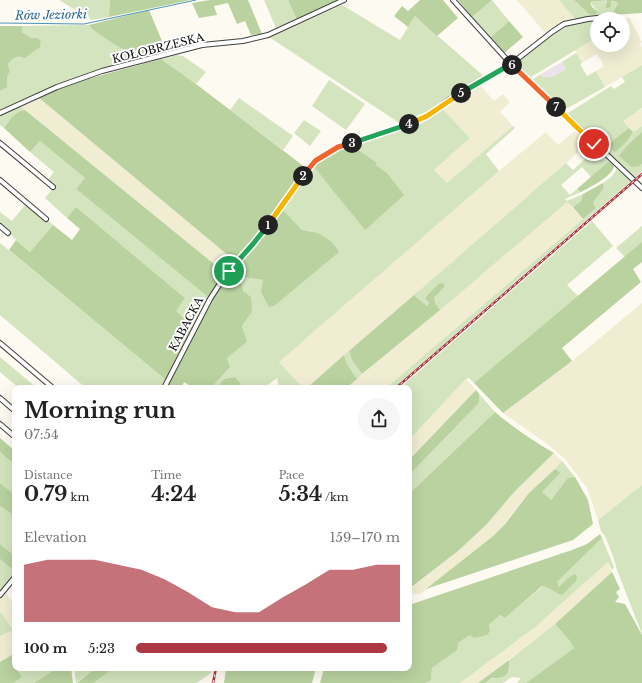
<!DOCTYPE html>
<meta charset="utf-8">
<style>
:root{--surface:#fff;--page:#f6f6f6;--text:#222;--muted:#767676;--accent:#ad3742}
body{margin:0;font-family:"Libre Baskerville",serif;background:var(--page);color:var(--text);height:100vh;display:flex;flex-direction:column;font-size:15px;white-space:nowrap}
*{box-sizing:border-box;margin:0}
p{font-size:13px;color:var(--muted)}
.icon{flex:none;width:22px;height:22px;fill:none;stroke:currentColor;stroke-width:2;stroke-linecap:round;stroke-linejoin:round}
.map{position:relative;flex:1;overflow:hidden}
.side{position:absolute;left:12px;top:385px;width:400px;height:286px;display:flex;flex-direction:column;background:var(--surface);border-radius:8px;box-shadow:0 4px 16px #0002}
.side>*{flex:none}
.controls{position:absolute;left:590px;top:12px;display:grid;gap:8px}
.controls a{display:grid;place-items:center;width:40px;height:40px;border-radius:50%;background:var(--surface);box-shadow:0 4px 16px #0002;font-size:20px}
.pin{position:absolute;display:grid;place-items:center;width:34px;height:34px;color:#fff;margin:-17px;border:2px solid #fff;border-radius:50%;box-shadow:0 1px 4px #0007}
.km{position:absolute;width:20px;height:20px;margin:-10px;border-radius:50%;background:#222;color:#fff;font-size:11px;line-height:20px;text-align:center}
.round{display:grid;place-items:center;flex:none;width:42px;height:42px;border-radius:21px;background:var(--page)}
.overview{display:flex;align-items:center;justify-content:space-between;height:68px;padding:0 12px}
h1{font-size:22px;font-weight:700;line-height:30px}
.stats{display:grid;grid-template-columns:repeat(3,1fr);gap:6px;height:68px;padding:4px 12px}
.stats div{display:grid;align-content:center}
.stats b{font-size:20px;font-weight:700}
.stats small{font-size:11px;font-weight:400}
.stats p{font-size:11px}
.chart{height:112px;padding:8px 12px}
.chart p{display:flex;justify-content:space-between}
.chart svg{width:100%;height:72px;margin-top:4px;fill:var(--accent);opacity:.7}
ul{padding:0 12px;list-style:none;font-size:13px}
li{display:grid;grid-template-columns:64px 48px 1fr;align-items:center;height:30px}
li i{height:10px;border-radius:5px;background:var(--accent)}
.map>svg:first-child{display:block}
.industrial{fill:#eae3eb}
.farmland{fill:#f0edd3}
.green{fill:#d3e4be}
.forest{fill:#b9d29f}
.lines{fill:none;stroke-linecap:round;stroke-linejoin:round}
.stream{stroke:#4b94bc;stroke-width:1}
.minor-casing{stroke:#414141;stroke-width:6}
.minor{stroke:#fff;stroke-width:4}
.rail-casing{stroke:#ad3742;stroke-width:2.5}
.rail{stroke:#fff;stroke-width:1;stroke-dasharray:3;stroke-linecap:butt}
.split-1-casing{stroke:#fff;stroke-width:8}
.split-2-casing{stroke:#fff;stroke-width:8}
.split-3-casing{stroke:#fff;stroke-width:8}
.split-4-casing{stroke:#fff;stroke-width:8}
.split-5-casing{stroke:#fff;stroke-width:8}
.split-6-casing{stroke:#fff;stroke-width:8}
.split-7-casing{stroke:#fff;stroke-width:8}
.split-8-casing{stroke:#fff;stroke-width:8}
.split-1{stroke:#22a559;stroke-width:5}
.split-2{stroke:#f5b400;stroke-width:5}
.split-3{stroke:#f0652b;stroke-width:5}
.split-4{stroke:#22a559;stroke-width:5}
.split-5{stroke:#f5b400;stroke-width:5}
.split-6{stroke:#22a559;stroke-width:5}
.split-7{stroke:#f0652b;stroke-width:5}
.split-8{stroke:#f5b400;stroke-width:5}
.labels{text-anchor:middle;stroke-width:4;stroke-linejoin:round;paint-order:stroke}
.street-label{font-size:11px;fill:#0e0e0e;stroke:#fff}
.water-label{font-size:12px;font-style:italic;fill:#276790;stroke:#fff}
</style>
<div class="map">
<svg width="642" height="683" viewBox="0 0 642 683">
<rect width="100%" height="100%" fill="#fdfaf1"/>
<path class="industrial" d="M562,62L566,69L551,78H544L539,75Z"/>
<path class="farmland" d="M517,0H559L576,20L555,28L553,27L550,29V31L546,34Z
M629,17L642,42L640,44L642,48V65L605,87L596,71L604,66L597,54L582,63L575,50L597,37V45H623V21Z
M480,85L494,101L503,94L510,102L500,112L513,126L447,183L434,170L470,138L442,108Z
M38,97L235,261L225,273L19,105Z
M642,108V126L633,132L623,121Z
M576,130L589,143L307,388H303L279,362L499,171L546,132L558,145Z
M567,201L583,219L386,388H346Z
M642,303V485L598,520L587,488L566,460L546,443L503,413L572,361Z
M466,379L476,390L409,460V440Z
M554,453L562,461L555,469L529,493L504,524L492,537L421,594H414L409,590L458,551L487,524L515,491Z
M608,562L612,572L555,624L478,683H460L535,627Z
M5,592L15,606V653L0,662V636L13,630L0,611V598Z"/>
<path class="green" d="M59,0H110L109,17L92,20Z
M264,0H288L297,20L276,28Z
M492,0L509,21L490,38L472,17Z
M559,0H574L589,14L595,15L598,12L590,2L607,0L606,3L611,1H616L618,4L611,15L576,20Z
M342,5L400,40L415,16L486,78L449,97L426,114L401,124L269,37Z
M597,20V37L531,77L515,64V62L542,40L566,25Z
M89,25L92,29L149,58L84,75L0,110V91L7,86V77L10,71L8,64L12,58C24,54 38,55 41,41L38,38H33L22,32V26Z
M576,53L577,54L582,63L580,64L587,76L596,71L605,87L564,110L565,109L560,108L531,81L539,75C550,81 556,75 566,69L562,62Z
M177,55L183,56L206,72L196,84L161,59Z
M642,65V108L623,121L629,128L608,144L615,153L628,140L633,132L642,126V132L639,135L640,166L642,164V171L635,178L568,115V113L611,86L614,89L625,82L622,77Z
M329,80L365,104L346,130L312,106Z
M239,98L293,136L283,150L230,110Z
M19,105L25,110C14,111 11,119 4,128L0,125V116Z
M442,108L470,138L434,170L447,183L513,126L515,128L486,154L499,171L279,362L303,388H279L277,378L264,388H244L234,377L224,379L216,388H211L230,367L227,358L247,342L242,326L252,312L241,283L232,278L237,273L248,278L263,280L313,231L302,230L282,209L314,167L365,229L387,173L376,165V162L360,151L356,144C385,134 416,126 442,108Z
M304,120L321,131L310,146L294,133Z
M40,141L85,178L76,189L208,297L193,327L175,311L185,298L76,207L67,218L45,198L54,187L47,181L54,172L30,152Z
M597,148L609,161L591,177L582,167L561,185L570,195L577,189L581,192L565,199L567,201L583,194L581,201L573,207L567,202L440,310L436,305L434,298L445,286L438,284L432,292L427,306L414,295L566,163L573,170Z
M617,169L631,181L394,388H386L596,208L593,203C596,197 602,193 604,187L603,183L611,177Z
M26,204L46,222L48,220L53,225L30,252L0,225V212L12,221Z
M592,221L613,246L567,285L578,296L474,383L469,378L466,379L409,440V388H400Z
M642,226V242L625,257L616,248Z
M0,243L166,380L161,388H86L0,315Z
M349,351L352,360L362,374L357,379L347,364L344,355Z
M0,357L37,388H19L0,372Z
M479,394L495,412L409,494V475L478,404L480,399Z
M0,452L15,465V495L0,483Z
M562,461L575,477L568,479L551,500L541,492L559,473L555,469Z
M642,485V634L617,570L613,556L605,536L601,531L598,520Z
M0,506L15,516V556L0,544Z
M602,538L614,567L612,570L608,562L535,627L460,683H425L431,679L432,668L456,650L458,643L470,635L489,630V625L500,615L505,618L543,586L549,587L557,594L559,587L557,582Z
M0,559L15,572V575L0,592Z
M0,611L13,630L0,636Z
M555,624L569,640L574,648L526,683H517L521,678L512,677L503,683H485L490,679L502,678L508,673L510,668L509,660Z
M23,668H57L34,683H14L22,677L18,671Z
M74,668H95L76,683Z
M113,668H212L211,673L197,683H94Z"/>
<path class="forest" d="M110,0H191L109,17Z
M210,0H248L262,34L251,35L245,21L237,24L228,3L214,6L217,15L199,18L192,3Z
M288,0H339L297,20Z
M420,0H443L458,18L437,36L415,16L408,27L394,16L402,6L408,11Z
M458,0H492L472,17Z
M574,0H642V13L611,15L618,4L615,1H611V6L609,8H606L607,0L590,2L592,7L598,12L595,15L589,14Z
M149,10L167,53L149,58L130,48L126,50L117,46L92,29L89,25Z
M509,21L523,37L504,53L490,38Z
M0,26H22V32L32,38H38L41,41L40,47L25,58C17,55 13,57 8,64L10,71L7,77V87L0,91Z
M161,59L196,84L306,168L256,238L235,261L38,97L80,81Z
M25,110L225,273L208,297L76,189L85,178L40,141L30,152L4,128C11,119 14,111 25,110Z
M629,128L633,132L628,140L615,153L608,144Z
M642,132V164L640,166L632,167L619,156L627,146Z
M356,144L360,151L376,162V165L387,173L404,195L365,230L314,167C326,155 339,148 356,144Z
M609,161L614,165C615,175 589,188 581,192L577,189Z
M603,183L604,187C602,193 596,197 593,203L596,208L583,219L573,207L581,201L583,194Z
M76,207L185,298L176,311L193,327L166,380L9,250L16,240L30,252L53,225L72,240L80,229L67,218Z
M282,209L302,230C318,231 331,238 339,252L274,306L269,307L261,292L263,280L248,278L237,273L233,278L241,283L244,292L251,297L252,312L242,326L247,342L227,358L230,367L211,388H194L184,382L181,388H166L212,300L227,277L256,245Z
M642,242V262L633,269L641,282L562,348L572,361L503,413L474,383Z
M443,283L445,286L434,298L436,305L440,310L362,374L352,360L349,351L414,295L427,306L429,302L425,299C428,293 434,290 438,284Z
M344,355L347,364L357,379L346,388H307Z
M235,377L244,388H216L224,379Z
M476,390C481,395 480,399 478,404L409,475V460Z
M495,412C514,428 533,441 554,453L515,491L487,524L458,551L409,589V494Z
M0,438L15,451V465L0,452Z
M555,469L560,473L542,492L551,500L568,478L575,477L588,500L593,524L573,540L426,589L492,537L505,524L529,493Z
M0,483L15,495V516L0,506Z
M600,534L602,538L557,582L559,587L568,578L575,574L577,576L576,581L562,595C554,594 552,587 542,586L505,618L500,615L489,625L490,631L487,635L474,638L470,635L458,643L457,650L432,668L431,680L425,683H320L324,668H409V605L572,550L587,544Z
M0,544L15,556V572L0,559Z
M612,572L620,589L616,592L619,597L615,602L625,604L642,635V683H526L574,648L569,640L555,624Z
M15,653V668H23L18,671L22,677L14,683H0V662Z
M509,660C511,673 506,680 492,678L485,683H478Z
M57,668H71L73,683H34Z
M95,668H113L94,683H77Z
M231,668H316L312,683H224L226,670Z"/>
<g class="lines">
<path class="stream" d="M0,23L84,24L196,0"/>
<g class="minor-casing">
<path id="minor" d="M453,0L511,64L642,188
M0,113L57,87L102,71L202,45L243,41L268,35L344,0
M0,143L53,187
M0,180L46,219
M0,226L8,233
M0,343L53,388
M164,388L210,299L221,282L253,244L315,161L338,147L384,133L417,121L427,116L450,99L511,64L552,32L564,24L588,19L616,16
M0,398L15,411
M0,424L15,437
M0,595L15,577"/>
</g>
<use href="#minor" class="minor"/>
<g class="rail-casing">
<path id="rail" d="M396,388L642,174
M213,683L216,668"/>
</g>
<use href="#rail" class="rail"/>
</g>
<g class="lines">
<g class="split-1-casing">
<path id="split-1" d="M229,271L253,244L268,225"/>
</g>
<g class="split-2-casing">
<path id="split-2" d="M268,225L303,176"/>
</g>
<g class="split-3-casing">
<path id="split-3" d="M303,176L315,161L338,147L352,143"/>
</g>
<g class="split-4-casing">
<path id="split-4" d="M352,143L409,124"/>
</g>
<g class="split-5-casing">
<path id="split-5" d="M409,124L427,116L461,93"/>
</g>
<g class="split-6-casing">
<path id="split-6" d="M461,93L511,64L512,65"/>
</g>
<g class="split-7-casing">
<path id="split-7" d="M512,65L556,107"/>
</g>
<g class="split-8-casing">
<path id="split-8" d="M556,107L594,144"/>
</g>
<use href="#split-1" class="split-1"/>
<use href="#split-2" class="split-2"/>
<use href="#split-3" class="split-3"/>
<use href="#split-4" class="split-4"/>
<use href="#split-5" class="split-5"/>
<use href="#split-6" class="split-6"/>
<use href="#split-7" class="split-7"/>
<use href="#split-8" class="split-8"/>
</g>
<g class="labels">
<g class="street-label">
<text transform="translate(158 48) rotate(-14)" y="4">KOŁOBRZESKA</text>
<text transform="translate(186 324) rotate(-62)" y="4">KABACKA</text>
</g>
<g class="water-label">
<text transform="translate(51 15) rotate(-1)" y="4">Rów Jeziorki</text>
</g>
</g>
</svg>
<div class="controls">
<a><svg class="icon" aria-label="locate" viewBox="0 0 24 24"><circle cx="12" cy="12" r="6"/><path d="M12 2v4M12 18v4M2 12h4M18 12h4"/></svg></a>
</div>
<div class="pin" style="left:229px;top:271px;background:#1e9e55"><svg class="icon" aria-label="arrive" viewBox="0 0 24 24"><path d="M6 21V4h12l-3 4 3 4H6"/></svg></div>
<div class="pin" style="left:594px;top:144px;background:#d93025"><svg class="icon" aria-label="check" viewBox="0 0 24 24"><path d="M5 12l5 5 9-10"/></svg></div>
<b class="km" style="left:268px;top:225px">1</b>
<b class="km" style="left:303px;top:176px">2</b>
<b class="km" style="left:352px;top:143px">3</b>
<b class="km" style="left:409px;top:124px">4</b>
<b class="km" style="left:461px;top:93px">5</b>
<b class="km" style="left:512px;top:65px">6</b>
<b class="km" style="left:556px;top:107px">7</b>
<section class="side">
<div class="overview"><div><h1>Morning run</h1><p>07:54</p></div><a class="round"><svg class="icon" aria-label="share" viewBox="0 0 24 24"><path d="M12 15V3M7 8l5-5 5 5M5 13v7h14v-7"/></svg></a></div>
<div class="stats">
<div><p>Distance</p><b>0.79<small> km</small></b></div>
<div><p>Time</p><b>4:24</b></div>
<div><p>Pace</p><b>5:34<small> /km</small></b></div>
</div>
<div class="chart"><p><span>Elevation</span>159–170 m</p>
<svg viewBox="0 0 160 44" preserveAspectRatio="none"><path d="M0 44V9L10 6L20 6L30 6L40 9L50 12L60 18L70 26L80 35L90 38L100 38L110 29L120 21L130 12L140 12L150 9L160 9V44z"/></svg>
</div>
<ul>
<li><b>100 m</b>5:23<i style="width:95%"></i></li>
</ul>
</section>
</div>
